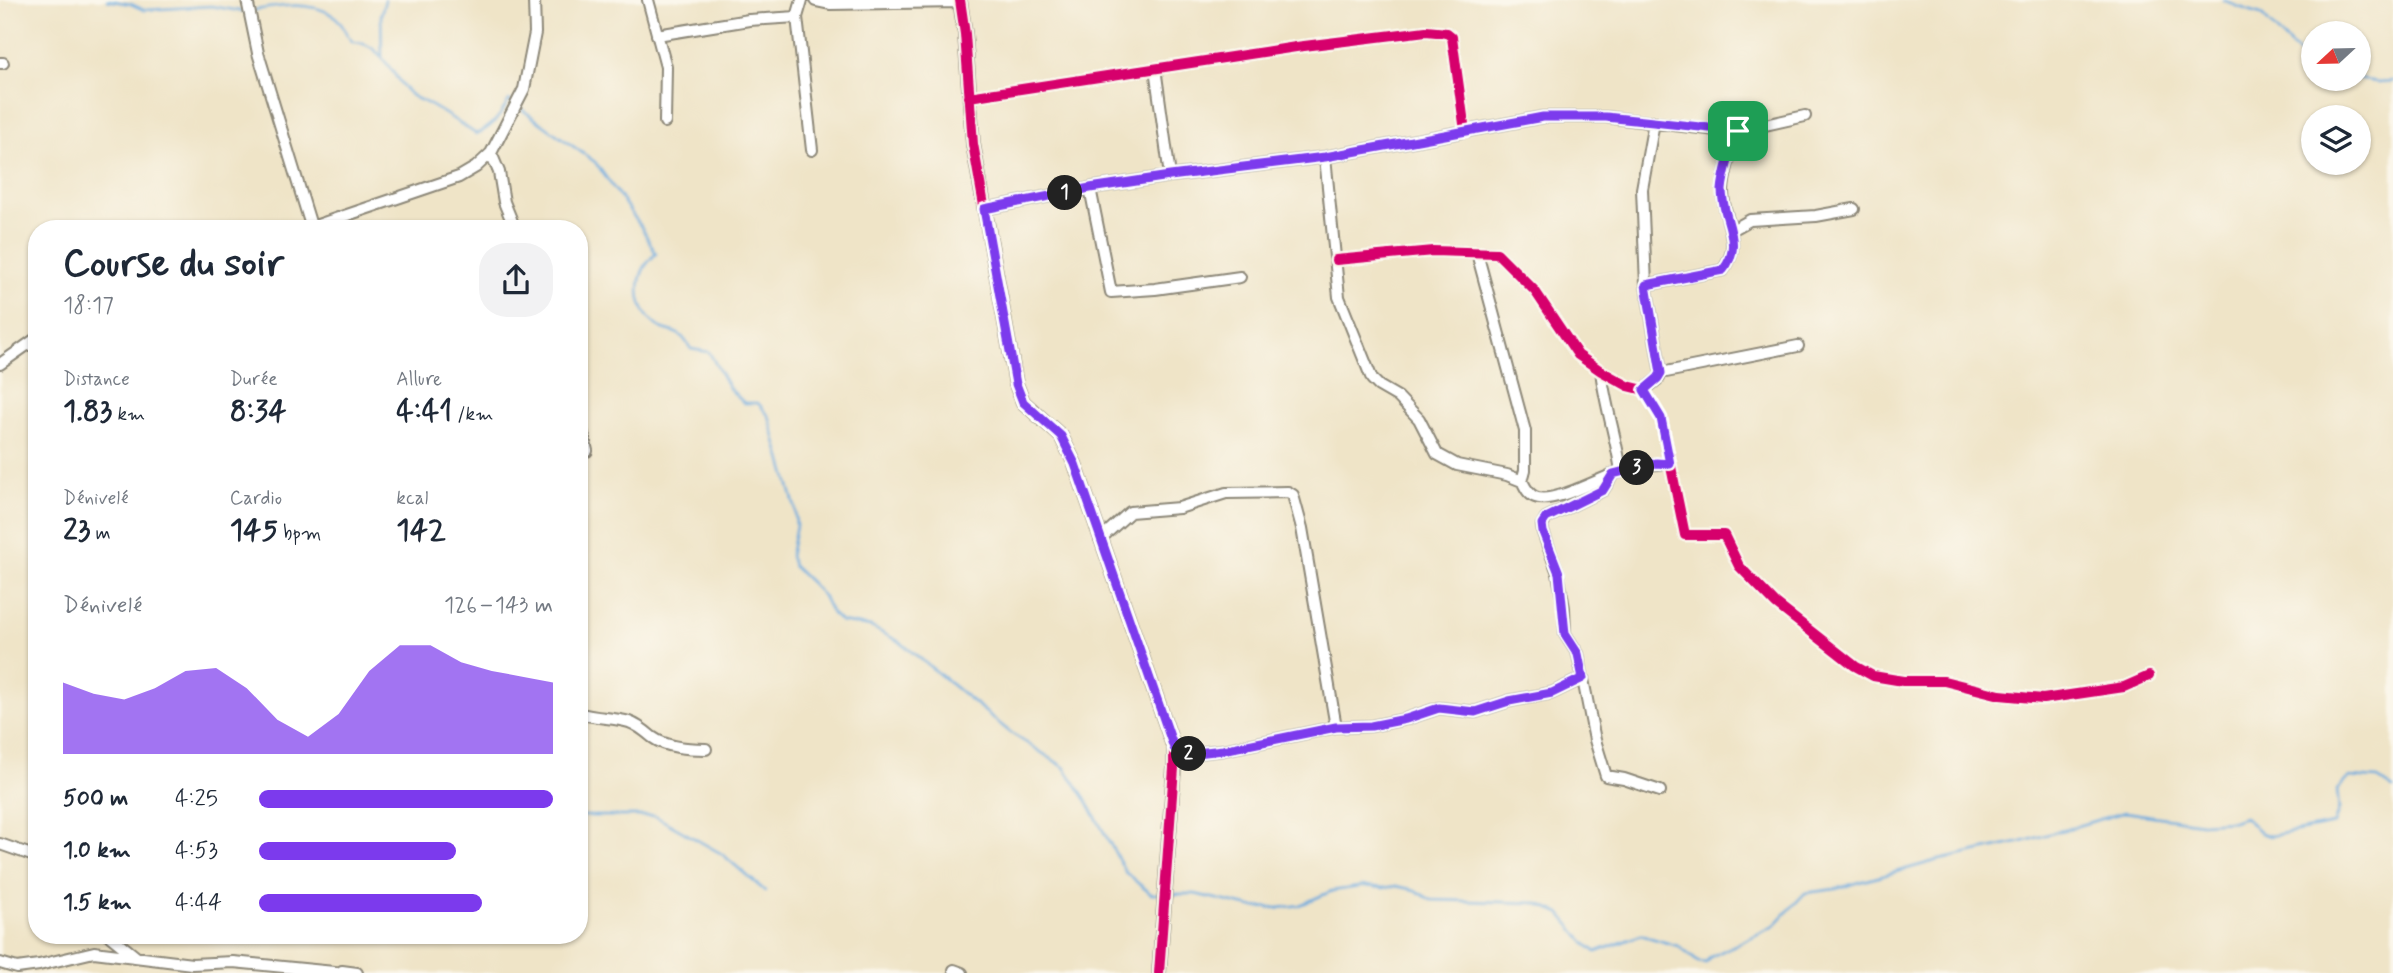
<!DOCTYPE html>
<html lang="fr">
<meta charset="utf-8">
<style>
:root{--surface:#fff;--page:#f2f2f3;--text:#1f2937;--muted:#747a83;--accent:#7c3aed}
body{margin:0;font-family:Mynerve,sans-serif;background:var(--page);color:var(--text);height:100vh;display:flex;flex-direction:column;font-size:26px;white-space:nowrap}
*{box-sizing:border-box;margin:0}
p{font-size:23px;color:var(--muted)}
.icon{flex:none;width:38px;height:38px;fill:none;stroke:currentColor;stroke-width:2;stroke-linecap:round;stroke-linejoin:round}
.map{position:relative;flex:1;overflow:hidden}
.drawer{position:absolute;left:28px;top:220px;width:560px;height:724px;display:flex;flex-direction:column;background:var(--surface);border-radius:28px;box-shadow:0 2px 5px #0004}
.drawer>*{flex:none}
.needle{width:46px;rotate:248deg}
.controls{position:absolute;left:2301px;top:21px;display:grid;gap:14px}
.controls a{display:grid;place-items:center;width:70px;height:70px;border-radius:50%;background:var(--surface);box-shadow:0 2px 5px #0004;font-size:35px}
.pin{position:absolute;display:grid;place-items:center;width:60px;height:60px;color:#fff;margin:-30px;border-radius:14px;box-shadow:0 4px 10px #0006}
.km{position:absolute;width:35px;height:35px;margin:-18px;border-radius:50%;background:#222;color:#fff;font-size:19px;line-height:35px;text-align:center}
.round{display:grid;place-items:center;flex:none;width:74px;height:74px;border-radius:28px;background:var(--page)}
.overview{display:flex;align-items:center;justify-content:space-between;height:119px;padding:0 35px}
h1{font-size:38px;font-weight:700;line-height:52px}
.metrics{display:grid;grid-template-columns:repeat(3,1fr);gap:10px;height:119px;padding:7px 35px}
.metrics div{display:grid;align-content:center}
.metrics b{font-size:30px;font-weight:700}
.metrics small{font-size:19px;font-weight:400}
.metrics p{font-size:19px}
.chart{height:196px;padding:14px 35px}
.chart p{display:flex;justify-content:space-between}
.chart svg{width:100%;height:126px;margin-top:7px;fill:var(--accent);opacity:.7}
ul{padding:0 35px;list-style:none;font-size:23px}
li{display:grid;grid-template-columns:112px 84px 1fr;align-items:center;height:52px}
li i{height:18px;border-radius:9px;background:var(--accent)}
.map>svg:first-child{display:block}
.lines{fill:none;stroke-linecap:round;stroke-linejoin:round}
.stream{stroke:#6caade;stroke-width:2.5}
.minor-casing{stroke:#8d8879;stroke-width:14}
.tertiary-casing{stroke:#8d8879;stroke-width:16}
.minor{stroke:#fff;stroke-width:10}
.tertiary{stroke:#fff;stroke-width:12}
.cycleway-casing{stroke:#fbf7ec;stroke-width:15}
.cycleway{stroke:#d6006c;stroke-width:10}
.route-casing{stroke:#fff;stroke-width:14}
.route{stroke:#7c3aed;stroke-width:9}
</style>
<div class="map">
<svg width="2393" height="973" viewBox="0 0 2393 973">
<rect width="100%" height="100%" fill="#fbf7ec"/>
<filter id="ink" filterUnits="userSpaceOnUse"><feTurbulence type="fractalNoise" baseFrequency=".0143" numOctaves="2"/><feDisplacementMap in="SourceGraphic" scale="14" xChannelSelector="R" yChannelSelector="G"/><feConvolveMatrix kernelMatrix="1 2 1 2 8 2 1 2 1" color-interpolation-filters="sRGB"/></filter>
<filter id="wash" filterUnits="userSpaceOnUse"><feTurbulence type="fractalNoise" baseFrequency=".00686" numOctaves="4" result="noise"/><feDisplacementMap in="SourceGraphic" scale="28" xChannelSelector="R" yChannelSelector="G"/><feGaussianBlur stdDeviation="1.57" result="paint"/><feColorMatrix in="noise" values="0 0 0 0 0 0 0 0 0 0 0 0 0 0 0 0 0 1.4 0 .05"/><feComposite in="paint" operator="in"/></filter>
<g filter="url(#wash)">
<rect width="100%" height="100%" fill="#efe4c7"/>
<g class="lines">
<path class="stream" d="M107,0L131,4L144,10L211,6L245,12
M2224,0L2236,6L2261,14L2280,35L2306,60L2314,63
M251,11C276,6 311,0 334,16C344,23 344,34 353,42C382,42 392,78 411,95C416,99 424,101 430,105C446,114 461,124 476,134C492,128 501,115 509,100L514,104
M382,56L381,15L385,0
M2357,79L2378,82L2393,81
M520,108L595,162L642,228L656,254C634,272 633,306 656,325C663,331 674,330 681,336C685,339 688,345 691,349L709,352L729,388L744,403H758L769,416L795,507L796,526L790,556L793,566L813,585L823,596L832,614L841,622L871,627L900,642L1011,733L1064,767L1087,801L1126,873L1151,894H1161
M579,816H655L722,854L765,891
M1168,894H1195L1251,907L1279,908L1300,905L1332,891L1366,886L1383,888L1396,886L1415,890L1431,900L1536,903L1560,913L1586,944L1596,952L1641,935L1678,946L1698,962L1706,963L1710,957L1774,926L1805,893L1835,889L1935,861L2022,842L2125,812L2201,823L2233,821L2244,817L2261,833L2270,836L2334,824L2339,809L2337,790L2349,777L2378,779L2393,789"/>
</g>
</g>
<g filter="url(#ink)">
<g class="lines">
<g class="minor-casing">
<path id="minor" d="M247,0L258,53L312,229
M648,0L666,67L665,122
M802,0L797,17L812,150
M657,35L749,20L797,17
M0,63H3
M1155,68L1170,176
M969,97L1296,47L1426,31L1447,33L1452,37L1465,131
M1654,122L1642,189L1646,285L1661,373
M1732,143L1738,131L1805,116
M491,153L499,172L504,202L515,229
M1325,157L1339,297L1372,379L1379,386L1398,397L1419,419L1437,454L1457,465L1507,475L1522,481
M1090,188L1111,292L1155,289L1240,277
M984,209L1090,188L1170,176L1325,157L1543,117H1606L1725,131L1732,143C1730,159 1723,176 1723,192C1723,221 1744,243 1723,270L1646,285
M306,229L459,177L476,167L491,153L524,89L535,33L534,0
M1732,230L1750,220L1816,216L1854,209
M1477,253L1525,431V470L1522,481C1525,487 1528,494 1535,497C1553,505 1602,477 1622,471C1638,466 1654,463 1670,464
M1336,260L1433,251L1497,253L1535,291L1578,355L1601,371L1628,386L1644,390L1661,418L1685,535H1724L1739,566L1776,604L1855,666L1873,676L1903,681H1944L2000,695L2043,699L2124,687L2149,676
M0,364L37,338
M1601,371C1605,405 1616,437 1621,471
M1644,390L1659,378L1661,373L1798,346
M579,418L587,451
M1613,474L1603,490L1546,518L1542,525L1543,532L1558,573L1564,608L1565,634L1578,654L1595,740L1606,776L1624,779L1660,791
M1100,539L1130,512L1179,508L1226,493L1288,492L1293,495L1302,528L1336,727
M579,713C596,719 613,717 629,722C638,725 645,731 652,737C667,748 689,749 706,749
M1174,748L1188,754L1223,750L1336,727L1371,726L1406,719L1439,708L1475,712L1509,701L1552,693L1583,678
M0,844L37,857
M110,936L136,957
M0,963L17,968L39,965L94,952L192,964L233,962L344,973
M954,970L962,973
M342,971L357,973"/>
</g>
<g class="tertiary-casing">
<path id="tertiary" d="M816,0L830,3L960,1L965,34L973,144L1016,384L1023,402L1061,436L1075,464L1174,748V768L1159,973"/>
</g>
<use href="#minor" class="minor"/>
<use href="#tertiary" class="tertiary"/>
<g class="cycleway-casing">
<path id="cycleway" d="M960,0L965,34L973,144L1016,384L1023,402L1061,436L1075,464L1174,748V768L1159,973
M969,97L1296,47L1426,31L1447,33L1452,37L1465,131
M1336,260L1433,251L1497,253L1535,291L1578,355L1601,371L1628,386L1644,390L1661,418L1685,535H1724L1739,566L1776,604L1855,666L1873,676L1903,681H1944L2000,695L2043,699L2124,687L2149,676"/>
</g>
<use href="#cycleway" class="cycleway"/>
</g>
</g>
<g class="lines" filter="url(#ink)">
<g class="route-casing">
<path id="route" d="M1543,117H1606L1738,131C1732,143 1723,177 1722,190C1722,220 1745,243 1723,270L1646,285L1661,373L1658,378L1644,390L1661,418L1670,464L1656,463L1613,474L1603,490L1546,518L1542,524L1543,532L1559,573L1565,634L1578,654L1583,678L1552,693L1509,701L1475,712L1439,708L1406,719L1371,726L1336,727L1223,750L1188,754L1174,748L1075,464L1061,436L1023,402L1016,384L984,209L1090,188L1170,176L1325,157Z"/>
</g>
<use href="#route" class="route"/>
</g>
</svg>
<div class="controls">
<a><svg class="needle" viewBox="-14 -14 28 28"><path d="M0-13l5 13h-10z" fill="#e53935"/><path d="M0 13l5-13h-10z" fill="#747a83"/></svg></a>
<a><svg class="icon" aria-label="layers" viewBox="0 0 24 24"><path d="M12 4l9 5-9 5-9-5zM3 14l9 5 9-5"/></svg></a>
</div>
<div class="pin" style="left:1738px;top:131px;background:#1e9e55"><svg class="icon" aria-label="arrive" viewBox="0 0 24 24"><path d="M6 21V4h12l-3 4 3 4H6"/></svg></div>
<b class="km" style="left:1065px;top:193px">1</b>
<b class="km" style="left:1189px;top:754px">2</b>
<b class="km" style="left:1637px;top:468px">3</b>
<section class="drawer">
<div class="overview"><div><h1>Course du soir</h1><p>18:17</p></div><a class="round"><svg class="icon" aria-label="share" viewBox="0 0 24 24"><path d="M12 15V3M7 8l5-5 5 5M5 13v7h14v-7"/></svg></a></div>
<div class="metrics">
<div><p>Distance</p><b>1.83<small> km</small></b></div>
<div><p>Durée</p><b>8:34</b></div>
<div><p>Allure</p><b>4:41<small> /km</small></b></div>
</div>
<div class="metrics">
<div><p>Dénivelé</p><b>23<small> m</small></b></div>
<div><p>Cardio</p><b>145<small> bpm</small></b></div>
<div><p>kcal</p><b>142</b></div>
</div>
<div class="chart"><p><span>Dénivelé</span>126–143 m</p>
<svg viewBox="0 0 160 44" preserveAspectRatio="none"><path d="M0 44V19L10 23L20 25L30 21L40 15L50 14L60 21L70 32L80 38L90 30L100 15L110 6L120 6L130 12L140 15L150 17L160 19V44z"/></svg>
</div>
<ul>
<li><b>500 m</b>4:25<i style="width:100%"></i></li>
<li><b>1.0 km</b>4:53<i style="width:67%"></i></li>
<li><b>1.5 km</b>4:44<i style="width:76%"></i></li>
</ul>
</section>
</div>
